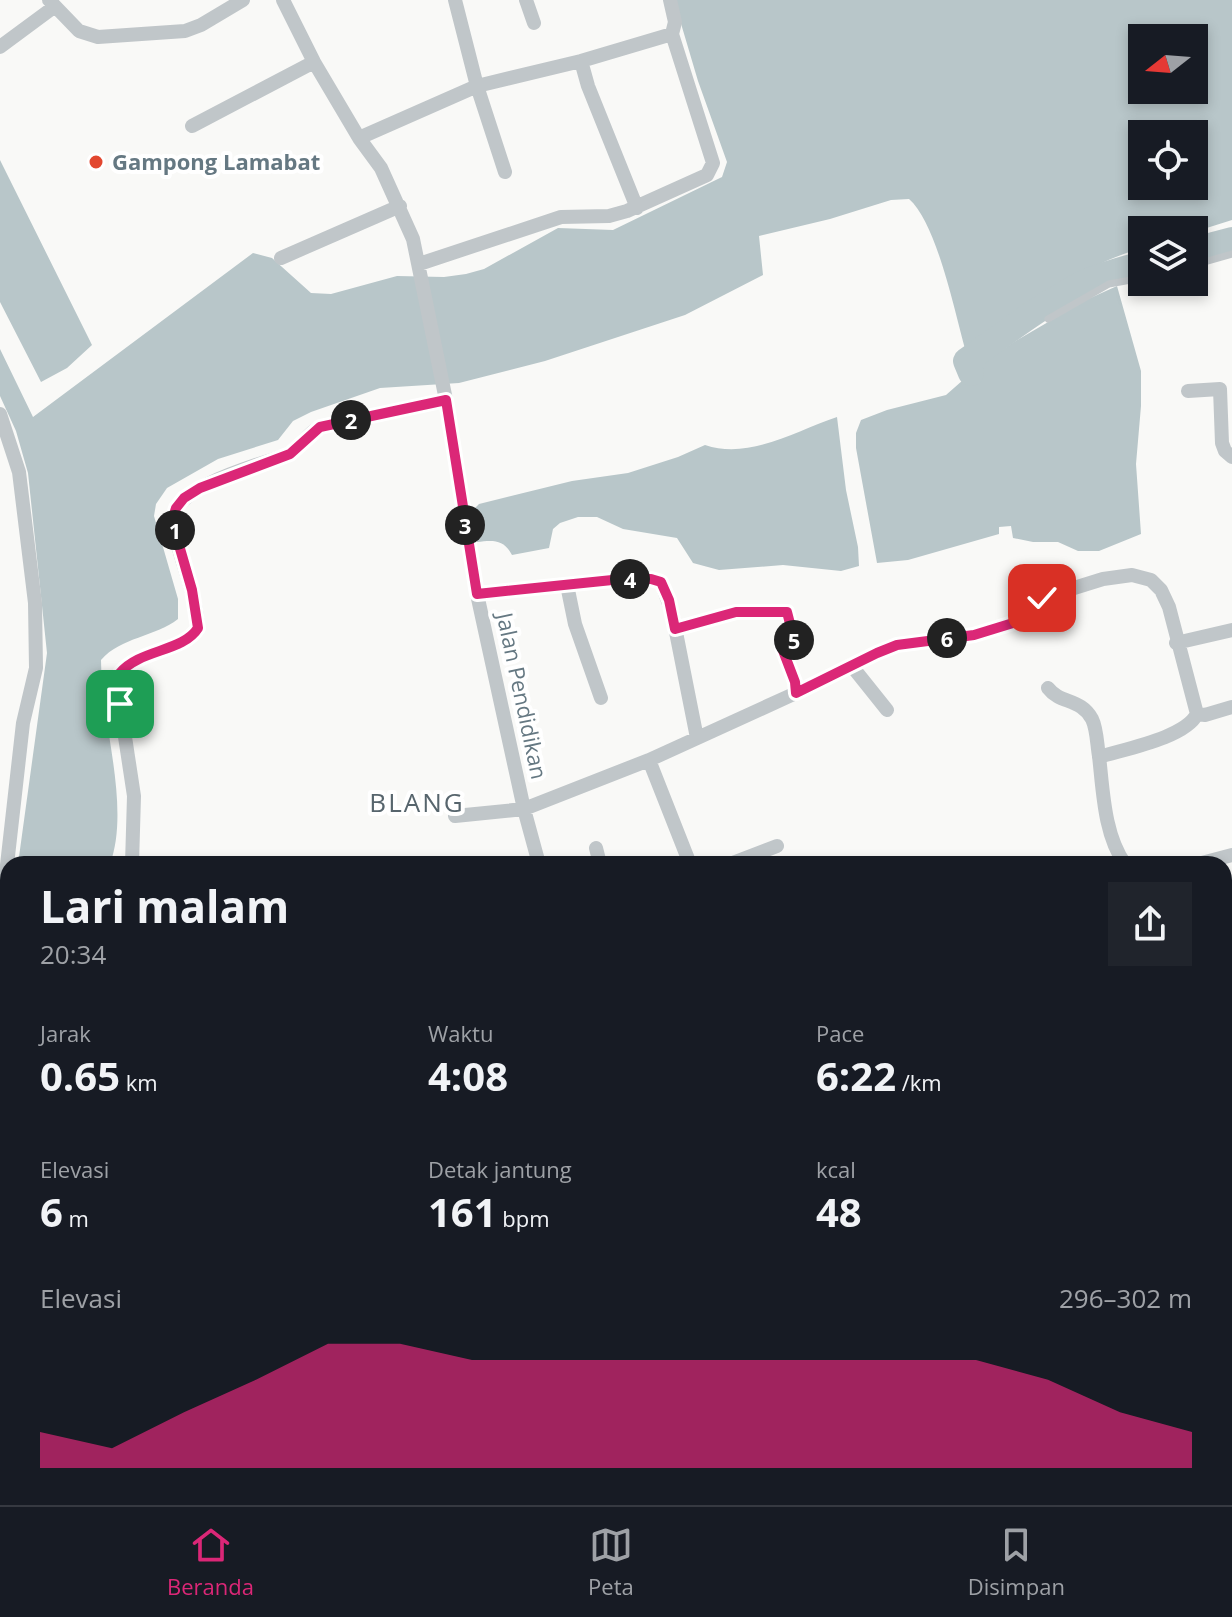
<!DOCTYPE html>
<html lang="id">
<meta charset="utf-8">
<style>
:root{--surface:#171b24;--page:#20242c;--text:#f1f3f6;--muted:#9ea1a6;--line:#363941;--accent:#db2777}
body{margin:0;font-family:"Open Sans",sans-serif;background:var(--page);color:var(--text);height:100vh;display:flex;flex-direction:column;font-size:30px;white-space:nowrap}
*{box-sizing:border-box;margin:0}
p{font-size:26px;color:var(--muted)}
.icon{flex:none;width:44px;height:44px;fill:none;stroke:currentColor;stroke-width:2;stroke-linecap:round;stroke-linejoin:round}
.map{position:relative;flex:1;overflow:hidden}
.sheet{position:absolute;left:0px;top:856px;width:1232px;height:650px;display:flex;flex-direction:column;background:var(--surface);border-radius:24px 24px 0 0;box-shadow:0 4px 12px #0003}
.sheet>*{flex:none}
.needle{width:52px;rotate:253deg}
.controls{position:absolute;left:1128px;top:24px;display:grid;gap:16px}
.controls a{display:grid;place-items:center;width:80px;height:80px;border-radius:0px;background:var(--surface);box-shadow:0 4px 12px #0003;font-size:40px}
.pin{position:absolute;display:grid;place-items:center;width:68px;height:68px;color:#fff;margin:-34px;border-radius:16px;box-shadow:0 4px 12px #0006}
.km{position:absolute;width:40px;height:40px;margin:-20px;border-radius:50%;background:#222;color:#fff;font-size:22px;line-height:40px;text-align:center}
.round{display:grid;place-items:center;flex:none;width:84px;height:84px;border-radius:0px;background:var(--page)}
.overview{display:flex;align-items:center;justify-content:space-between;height:136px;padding:0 40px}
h1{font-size:44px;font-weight:700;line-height:60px}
.figures{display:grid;grid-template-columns:repeat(3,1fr);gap:12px;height:136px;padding:8px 40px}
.figures div{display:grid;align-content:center}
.figures b{font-size:40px;font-weight:700}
.figures small{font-size:22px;font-weight:400}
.figures p{font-size:22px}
.chart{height:224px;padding:16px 40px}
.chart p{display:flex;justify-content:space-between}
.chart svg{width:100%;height:144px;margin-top:8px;fill:var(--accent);opacity:.7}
.menu{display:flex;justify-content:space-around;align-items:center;height:112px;border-top:2px solid var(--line);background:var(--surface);font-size:22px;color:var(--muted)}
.menu a{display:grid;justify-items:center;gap:4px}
.menu .selected{color:var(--accent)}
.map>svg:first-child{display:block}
.water{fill:#b8c6c9;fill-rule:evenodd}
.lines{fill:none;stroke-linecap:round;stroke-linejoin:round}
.river{stroke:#b8c6c9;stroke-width:26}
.trunk-casing{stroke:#b4b9bc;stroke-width:26}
.service{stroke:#c0c6c9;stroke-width:7}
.minor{stroke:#c0c6c9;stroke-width:14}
.tertiary{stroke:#c0c6c9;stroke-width:16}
.trunk{stroke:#fff;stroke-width:22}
.route-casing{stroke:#fff;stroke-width:16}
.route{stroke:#db2777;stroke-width:10}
.poi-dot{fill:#e2472f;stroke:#fff;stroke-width:3}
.labels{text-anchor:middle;stroke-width:8;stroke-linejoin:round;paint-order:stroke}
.poi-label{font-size:22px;font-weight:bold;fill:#657882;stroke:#fff;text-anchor:start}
.street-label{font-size:22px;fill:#657882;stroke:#fff}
.quarter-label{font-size:26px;letter-spacing:2px;fill:#57656d;stroke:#fff}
</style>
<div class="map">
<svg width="1232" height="1505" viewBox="0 0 1232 1505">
<rect width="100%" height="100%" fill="#f9f9f7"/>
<path class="water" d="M674,0H1232V220L1194,232V230H1142V248C1075,267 1022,312 966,352C955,314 937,223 909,199L891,200L830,219L759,236L763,275L685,315L545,361L459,383L380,388L311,412L293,421L278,440L218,459L167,488L156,504L154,516L178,599V619C155,637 121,637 101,660C101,723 131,806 110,864H18L47,653L28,473L16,431L0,396V349L33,417L253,253L272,258L311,293L331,294L397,276L444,277L466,274L484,269L558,228L613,230L722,177L727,162L698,81ZM1142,38H1194V90H1142ZM1142,134H1194V186H1142Z
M0,160L92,345L67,368L41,382L0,302Z
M1117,286L1141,371V406L1136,464L1141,534L1099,551H1078L1058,542H1033L1013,538L1011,526L999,527V534L908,560L877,563L856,448V433L861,420L887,410L946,395L979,366L1014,342L1086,300Z
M837,417L846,490L858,547L859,566L841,571L783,565L719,570L693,563L677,538L623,529L597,517H578L560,523L553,529L549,548L512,555C504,539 493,540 477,542L473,510L479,504L572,481L628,473L678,457L705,445C750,460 795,431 837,417Z
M8,932V1455L0,1457V960Z
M1232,1239V1505H758L754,1498H1224V1245Z
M257,1498H460L463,1505H260Z
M500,1498H698L678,1505H501Z"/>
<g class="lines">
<path class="river" d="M1194,250L1232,240
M971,373L966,361C1003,335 1041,305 1082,284C1101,275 1122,270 1142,264"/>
<g class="trunk-casing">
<path id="trunk" d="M1224,1123L1232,1124
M0,1481L8,1480"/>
</g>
<path class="service" d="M1194,265L1232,254
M1048,319L1109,284L1142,278
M49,1498L50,1505
M727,1498L729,1505
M93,1505L99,1498"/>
<path class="minor" d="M49,0L79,31L98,37L185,31L201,25L243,0
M283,0L314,62L359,138L381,168L413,239L446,400L477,594L524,809L539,864
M526,0L534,23
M0,47L54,7
M581,61L588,86L637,208
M192,126L314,62
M359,138L477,86L455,0
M505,172L477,86L581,61L672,34
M281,258L400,206
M419,264L561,217L609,216L627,211L707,175L713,163L672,34L675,22L670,0
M1188,391L1220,389L1222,443L1225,451L1232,457
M0,414L19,472L35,603L36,668L23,723L0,927
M567,585L575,624L601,698
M477,594L622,579H651L661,582L672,612L697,738
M675,629L736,612H787L794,639L782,648L795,682L796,693
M1176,643L1232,630
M851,665L887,710
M1048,688C1060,704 1081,698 1092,719C1097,729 1097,745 1099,756C1103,790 1104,835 1125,864
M1099,757C1124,749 1185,738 1197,714
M649,760L690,864
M455,816L524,809L649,760L796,693L877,653L897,645L974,635L1013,623L1042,598L1103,579L1132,575L1151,580L1161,590L1169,607L1197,714L1205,715L1232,707
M596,848L600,864
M132,864L134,796L120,704V673C140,650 184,651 198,628C196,591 179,559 173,524C166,488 264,463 290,454C302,446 307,433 320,427L446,400
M730,864L777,846
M1198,864L1232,855
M1224,953L1232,970"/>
<path class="tertiary" d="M481,1498L483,1505"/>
<use href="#trunk" class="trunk"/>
</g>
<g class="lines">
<g class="route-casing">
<path id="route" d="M120,704V673C140,649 183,652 198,628L192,590L172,521L176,508L184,498L200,488L290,454L320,427L446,400L477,594L622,579H651L661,582L669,600L675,629L736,612H787L794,639L782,648L795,682L796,693L877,653L897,645L974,635L1013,623L1042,598"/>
</g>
<use href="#route" class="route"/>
</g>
<circle class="poi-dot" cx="96" cy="162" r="8"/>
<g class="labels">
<g class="poi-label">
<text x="112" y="170">Gampong Lamabat</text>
</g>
<g class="street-label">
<text transform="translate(522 696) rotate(78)" y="8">Jalan Pendidikan</text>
</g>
<g class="quarter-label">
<text x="417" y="812">BLANG</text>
</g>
</g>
</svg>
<div class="controls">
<a><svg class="needle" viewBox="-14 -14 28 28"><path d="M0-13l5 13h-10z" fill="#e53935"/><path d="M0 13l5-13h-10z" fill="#9ea1a6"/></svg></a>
<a><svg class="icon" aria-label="locate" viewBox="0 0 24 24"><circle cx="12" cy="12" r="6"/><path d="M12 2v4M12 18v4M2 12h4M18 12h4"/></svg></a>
<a><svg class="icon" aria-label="layers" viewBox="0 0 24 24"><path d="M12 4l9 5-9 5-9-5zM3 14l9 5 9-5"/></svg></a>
</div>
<div class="pin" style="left:120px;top:704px;background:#1e9e55"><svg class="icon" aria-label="arrive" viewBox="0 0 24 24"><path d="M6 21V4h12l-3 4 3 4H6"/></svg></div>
<div class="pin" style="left:1042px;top:598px;background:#d93025"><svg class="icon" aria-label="check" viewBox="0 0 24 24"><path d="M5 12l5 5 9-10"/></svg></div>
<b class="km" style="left:175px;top:530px">1</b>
<b class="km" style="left:351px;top:420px">2</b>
<b class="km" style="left:465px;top:525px">3</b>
<b class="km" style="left:630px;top:579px">4</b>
<b class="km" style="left:794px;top:640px">5</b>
<b class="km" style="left:947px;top:638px">6</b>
<section class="sheet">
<div class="overview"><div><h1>Lari malam</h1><p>20:34</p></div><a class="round"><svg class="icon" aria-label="share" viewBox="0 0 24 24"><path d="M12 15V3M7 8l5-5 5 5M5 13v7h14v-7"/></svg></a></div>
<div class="figures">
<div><p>Jarak</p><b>0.65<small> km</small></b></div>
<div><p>Waktu</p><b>4:08</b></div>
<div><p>Pace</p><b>6:22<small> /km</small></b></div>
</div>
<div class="figures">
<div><p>Elevasi</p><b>6<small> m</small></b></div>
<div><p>Detak jantung</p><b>161<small> bpm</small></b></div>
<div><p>kcal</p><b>48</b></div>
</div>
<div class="chart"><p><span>Elevasi</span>296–302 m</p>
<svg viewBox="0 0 160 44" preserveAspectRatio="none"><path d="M0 44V33L10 38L20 27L30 17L40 6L50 6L60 11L70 11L80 11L90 11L100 11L110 11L120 11L130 11L140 17L150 27L160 33V44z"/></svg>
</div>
</section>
</div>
<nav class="menu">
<a class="selected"><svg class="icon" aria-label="home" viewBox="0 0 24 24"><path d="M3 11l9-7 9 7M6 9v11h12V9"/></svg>Beranda</a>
<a><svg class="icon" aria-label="map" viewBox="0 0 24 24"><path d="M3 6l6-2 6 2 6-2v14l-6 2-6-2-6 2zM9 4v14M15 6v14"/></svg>Peta</a>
<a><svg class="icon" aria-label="saved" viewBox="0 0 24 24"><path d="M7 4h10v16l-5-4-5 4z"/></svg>Disimpan</a>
</nav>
